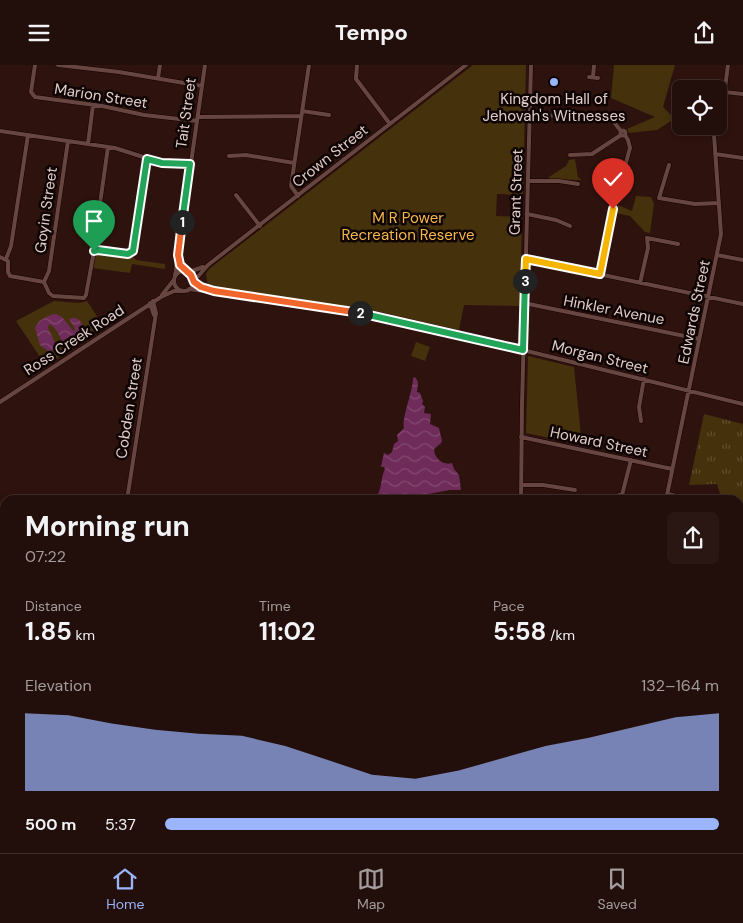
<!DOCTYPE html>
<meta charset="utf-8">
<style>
:root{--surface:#220e0a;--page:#2a1713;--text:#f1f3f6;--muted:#a29c9c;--line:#3f2e2b;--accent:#9bb5fd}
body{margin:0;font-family:"DM Sans",sans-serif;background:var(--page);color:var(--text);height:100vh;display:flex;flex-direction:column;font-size:19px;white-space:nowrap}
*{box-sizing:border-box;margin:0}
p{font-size:16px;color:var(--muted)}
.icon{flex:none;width:28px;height:28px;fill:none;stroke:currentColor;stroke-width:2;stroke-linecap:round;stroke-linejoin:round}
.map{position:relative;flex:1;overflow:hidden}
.details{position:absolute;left:0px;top:430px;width:744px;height:359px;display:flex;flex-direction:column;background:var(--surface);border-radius:15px 15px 0 0;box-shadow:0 2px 8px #0003,0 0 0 1px var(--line)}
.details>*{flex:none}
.buttons{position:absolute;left:672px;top:15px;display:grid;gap:10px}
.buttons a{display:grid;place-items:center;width:55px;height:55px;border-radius:8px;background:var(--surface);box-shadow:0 2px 8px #0003,0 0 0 1px var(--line);font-size:25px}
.pin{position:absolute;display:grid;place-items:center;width:42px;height:42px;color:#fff;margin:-51px -21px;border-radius:50% 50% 50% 0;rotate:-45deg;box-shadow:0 0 5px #0007}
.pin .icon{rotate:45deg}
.km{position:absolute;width:25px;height:25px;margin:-12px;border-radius:50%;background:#222;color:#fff;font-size:14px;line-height:25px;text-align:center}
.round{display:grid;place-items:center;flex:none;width:52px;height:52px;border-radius:8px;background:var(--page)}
.overview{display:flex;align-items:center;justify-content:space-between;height:85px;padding:0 25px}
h1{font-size:28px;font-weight:700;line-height:38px}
.stats{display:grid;grid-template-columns:repeat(3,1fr);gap:8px;height:85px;padding:5px 25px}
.stats div{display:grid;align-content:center}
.stats b{font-size:25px;font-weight:700}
.stats small{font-size:14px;font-weight:400}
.stats p{font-size:14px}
.chart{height:140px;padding:10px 25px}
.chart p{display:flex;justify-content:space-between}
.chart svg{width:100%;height:90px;margin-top:5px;fill:var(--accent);opacity:.7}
ul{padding:0 25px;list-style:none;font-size:16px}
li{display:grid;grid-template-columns:80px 60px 1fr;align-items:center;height:38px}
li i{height:12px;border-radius:6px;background:var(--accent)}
header{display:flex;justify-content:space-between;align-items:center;height:65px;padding:0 25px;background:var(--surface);font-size:22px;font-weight:700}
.dock{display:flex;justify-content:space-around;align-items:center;height:70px;border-top:1px solid var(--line);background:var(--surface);font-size:14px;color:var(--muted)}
.dock a{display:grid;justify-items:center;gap:2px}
.dock .selected{color:var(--accent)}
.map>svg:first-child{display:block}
.grass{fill:url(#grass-tufts)}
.park{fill:#45310c}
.water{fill:url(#water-waves)}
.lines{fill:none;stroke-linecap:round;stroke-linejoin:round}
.minor-casing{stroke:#140100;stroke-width:5}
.minor{stroke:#674641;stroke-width:4}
.split-1-casing{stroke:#fff;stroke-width:10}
.split-2-casing{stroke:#fff;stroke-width:10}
.split-3-casing{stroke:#fff;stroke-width:10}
.split-4-casing{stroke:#fff;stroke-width:10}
.split-1{stroke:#22a559;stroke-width:6}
.split-2{stroke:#f0652b;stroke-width:6}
.split-3{stroke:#22a559;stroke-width:6}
.split-4{stroke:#f5b400;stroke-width:6}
.poi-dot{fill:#9bb5fd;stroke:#0e0403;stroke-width:2}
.labels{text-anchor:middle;stroke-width:5;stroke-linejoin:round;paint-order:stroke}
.street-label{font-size:15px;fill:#e0ccc8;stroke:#0e0403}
.poi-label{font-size:15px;fill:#e0ccc8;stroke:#0e0403}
.park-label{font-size:15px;fill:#f6b84b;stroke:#0e0403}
</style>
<header><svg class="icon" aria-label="menu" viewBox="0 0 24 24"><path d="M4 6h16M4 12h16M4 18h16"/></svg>Tempo<svg class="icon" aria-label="share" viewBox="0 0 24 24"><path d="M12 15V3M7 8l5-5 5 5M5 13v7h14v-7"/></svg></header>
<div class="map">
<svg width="743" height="788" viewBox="0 0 743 788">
<defs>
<pattern id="grass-tufts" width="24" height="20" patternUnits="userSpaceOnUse" patternTransform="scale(1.25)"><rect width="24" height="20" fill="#45310c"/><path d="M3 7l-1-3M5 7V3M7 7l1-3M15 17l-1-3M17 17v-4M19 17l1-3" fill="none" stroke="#604e2e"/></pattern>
<pattern id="water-waves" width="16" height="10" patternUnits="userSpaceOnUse" patternTransform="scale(1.25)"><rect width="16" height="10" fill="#6f2c5a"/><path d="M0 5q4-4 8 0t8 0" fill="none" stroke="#834970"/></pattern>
</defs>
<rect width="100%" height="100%" fill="#2e120e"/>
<path class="grass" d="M704,349L743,359V438L739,440V435H722L717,419L689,420Z"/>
<path class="park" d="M473,0H526L523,130L497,129L496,151L522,152L520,241L464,240L459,265L372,245L208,221L206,209L209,204Z
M614,0H675L663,42L672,51L671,56L657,65L629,68L627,64L655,52L611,33Z
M575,94L578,112L582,115L549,114V112L566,101L569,95Z
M636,131L651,132L654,139L650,168L645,167L630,151L616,148L618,140L632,146Z
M97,187L128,191L132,190L136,195L165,199V204L132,199L130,208L92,203L95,188Z
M54,236L80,238L87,236L104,262L46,301L16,256Z
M416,277L430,282L425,296L411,291Z
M528,291L574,302L582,380L526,368Z"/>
<path class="water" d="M56,249L62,252L74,267L75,264L69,254C80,250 82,260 87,267C55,293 66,267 49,259L48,263L56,280L54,285L48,286L40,280L35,263C38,255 48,250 56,249Z
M415,312L418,317L417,327L420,328L423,336L422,339L425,342L424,348L431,349L430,359L439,363L442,376L441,378L434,384C434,393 443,401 452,398L454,404L459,410L461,425H450L395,435H373C383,428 380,413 385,404L384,402H381L384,388L388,390L392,387L394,379L398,376L397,370L404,363C401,355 413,326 413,313Z"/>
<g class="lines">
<g class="minor-casing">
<path id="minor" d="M35,0L31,27L35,32L102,41L144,50L197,56
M58,0L119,7L202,21
M357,0L356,14L390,59
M589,12L598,13
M593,12L594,0
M158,13L160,0
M724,27L743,29
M302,46L329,50
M529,50L605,52L612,55L621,66
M198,52L301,51
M678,54L681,56
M719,55L722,46L728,0
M688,61L697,65L714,68
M620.5 68a2.5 2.5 0 1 1 5 0a2.5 2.5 0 1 1-5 0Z
M0,66L115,83L162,98L190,99
M88,79L93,40
M715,89L743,93
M570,90L592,89L621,70
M229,91L246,90L294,98
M669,100L659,133L695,139L719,138
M528,116H559L578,119
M236,130L260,161
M298,131L291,121L309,0
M527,149L556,155L570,161
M96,185L95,174L108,82
M717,190L743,195
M0,192L8,196V207L10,211L44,217L49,228L53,231L84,233L86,230L94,186L98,185L128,189L133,186L147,94
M6,194L11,181L28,70
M526,194L743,239
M186,206L179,197V182L205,0
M174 216a10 10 0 1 1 20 0a10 10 0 1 1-20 0Z
M189,207L203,202
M600,209L614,141L630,83L628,75L625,70
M175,210C178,201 175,191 177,180
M194,216L208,200L466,0
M44,217L49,206L68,76
M194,217L205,224
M640,218L648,183L647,173L678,179
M189,224L373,251L478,274L743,339
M162,230L173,216
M150,238L154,250
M524,238L699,274
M0,337L161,232L174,226H183
M641,356L639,342L644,314
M521,372L672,404
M521,420H543L575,425
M667,429L695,435
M619,430H622L631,395
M127,435L156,248L153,236
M521,435L522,340L531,0
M666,435L721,169L714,70L716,61
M739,462L743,459
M739,510L743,508
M0,531L5,530
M739,566L743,567
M739,622L743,624
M739,649L743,639
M739,720L743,725
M0,753L5,755
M53,784L59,788"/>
</g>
<use href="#minor" class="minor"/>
</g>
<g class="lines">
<g class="split-1-casing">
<path id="split-1" d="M94,186L98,185L128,189L133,186L147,94L162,98L190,99L182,157"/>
</g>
<g class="split-2-casing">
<path id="split-2" d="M182,157L178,190L180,200L191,210L194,217L201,222L214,226L360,248"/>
</g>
<g class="split-3-casing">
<path id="split-3" d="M360,248L523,285L525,216"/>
</g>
<g class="split-4-casing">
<path id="split-4" d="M525,216L526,194L600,209L613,144"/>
</g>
<use href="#split-1" class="split-1"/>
<use href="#split-2" class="split-2"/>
<use href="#split-3" class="split-3"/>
<use href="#split-4" class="split-4"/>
</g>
<circle class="poi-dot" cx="554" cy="17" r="5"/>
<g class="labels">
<g class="street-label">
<text transform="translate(101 31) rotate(9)" y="5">Marion Street</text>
<text transform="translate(186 48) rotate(-82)" y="5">Tait Street</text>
<text transform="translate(330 91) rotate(-38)" y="5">Crown Street</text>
<text transform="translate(516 127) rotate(-88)" y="5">Grant Street</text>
<text transform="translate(46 145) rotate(-82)" y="5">Goyin Street</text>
<text transform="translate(614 245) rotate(11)" y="5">Hinkler Avenue</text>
<text transform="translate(694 247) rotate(-78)" y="5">Edwards Street</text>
<text transform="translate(74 275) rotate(-33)" y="5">Ross Creek Road</text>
<text transform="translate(600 292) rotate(14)" y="5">Morgan Street</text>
<text transform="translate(129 343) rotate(-81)" y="5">Cobden Street</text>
<text transform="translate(599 377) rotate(12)" y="5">Howard Street</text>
</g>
<g class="poi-label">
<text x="554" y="39">Kingdom Hall of<tspan x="554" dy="17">Jehovah's Witnesses</tspan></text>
</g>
<g class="park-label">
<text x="408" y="158">M R Power<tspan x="408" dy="17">Recreation Reserve</tspan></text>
</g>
</g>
</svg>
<div class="buttons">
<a><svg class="icon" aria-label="locate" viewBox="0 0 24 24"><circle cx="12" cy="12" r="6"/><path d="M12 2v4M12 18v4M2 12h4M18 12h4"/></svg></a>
</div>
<div class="pin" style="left:94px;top:186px;background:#1e9e55"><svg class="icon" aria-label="arrive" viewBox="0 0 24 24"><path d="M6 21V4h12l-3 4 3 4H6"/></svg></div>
<div class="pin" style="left:613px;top:144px;background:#d93025"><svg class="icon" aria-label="check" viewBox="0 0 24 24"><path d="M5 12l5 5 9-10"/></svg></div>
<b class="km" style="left:182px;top:157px">1</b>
<b class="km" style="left:360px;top:248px">2</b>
<b class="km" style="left:525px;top:216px">3</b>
<section class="details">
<div class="overview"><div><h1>Morning run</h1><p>07:22</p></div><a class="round"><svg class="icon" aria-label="share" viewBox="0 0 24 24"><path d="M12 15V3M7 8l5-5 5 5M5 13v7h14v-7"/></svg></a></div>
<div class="stats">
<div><p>Distance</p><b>1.85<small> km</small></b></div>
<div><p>Time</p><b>11:02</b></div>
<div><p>Pace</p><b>5:58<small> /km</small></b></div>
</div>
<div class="chart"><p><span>Elevation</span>132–164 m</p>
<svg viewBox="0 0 160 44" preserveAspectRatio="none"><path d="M0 44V6L10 7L20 11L30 14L40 16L50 17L60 22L70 29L80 36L90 38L100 34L110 28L120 22L130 18L140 13L150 8L160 6V44z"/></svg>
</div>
<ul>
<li><b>500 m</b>5:37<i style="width:100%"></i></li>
</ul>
</section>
</div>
<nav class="dock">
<a class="selected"><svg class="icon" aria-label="home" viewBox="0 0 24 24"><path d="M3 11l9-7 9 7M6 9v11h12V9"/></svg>Home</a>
<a><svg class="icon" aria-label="map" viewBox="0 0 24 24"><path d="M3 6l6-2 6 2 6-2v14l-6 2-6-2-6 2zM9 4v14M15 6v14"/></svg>Map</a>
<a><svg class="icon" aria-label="saved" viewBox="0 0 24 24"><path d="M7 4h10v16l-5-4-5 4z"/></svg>Saved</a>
</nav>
